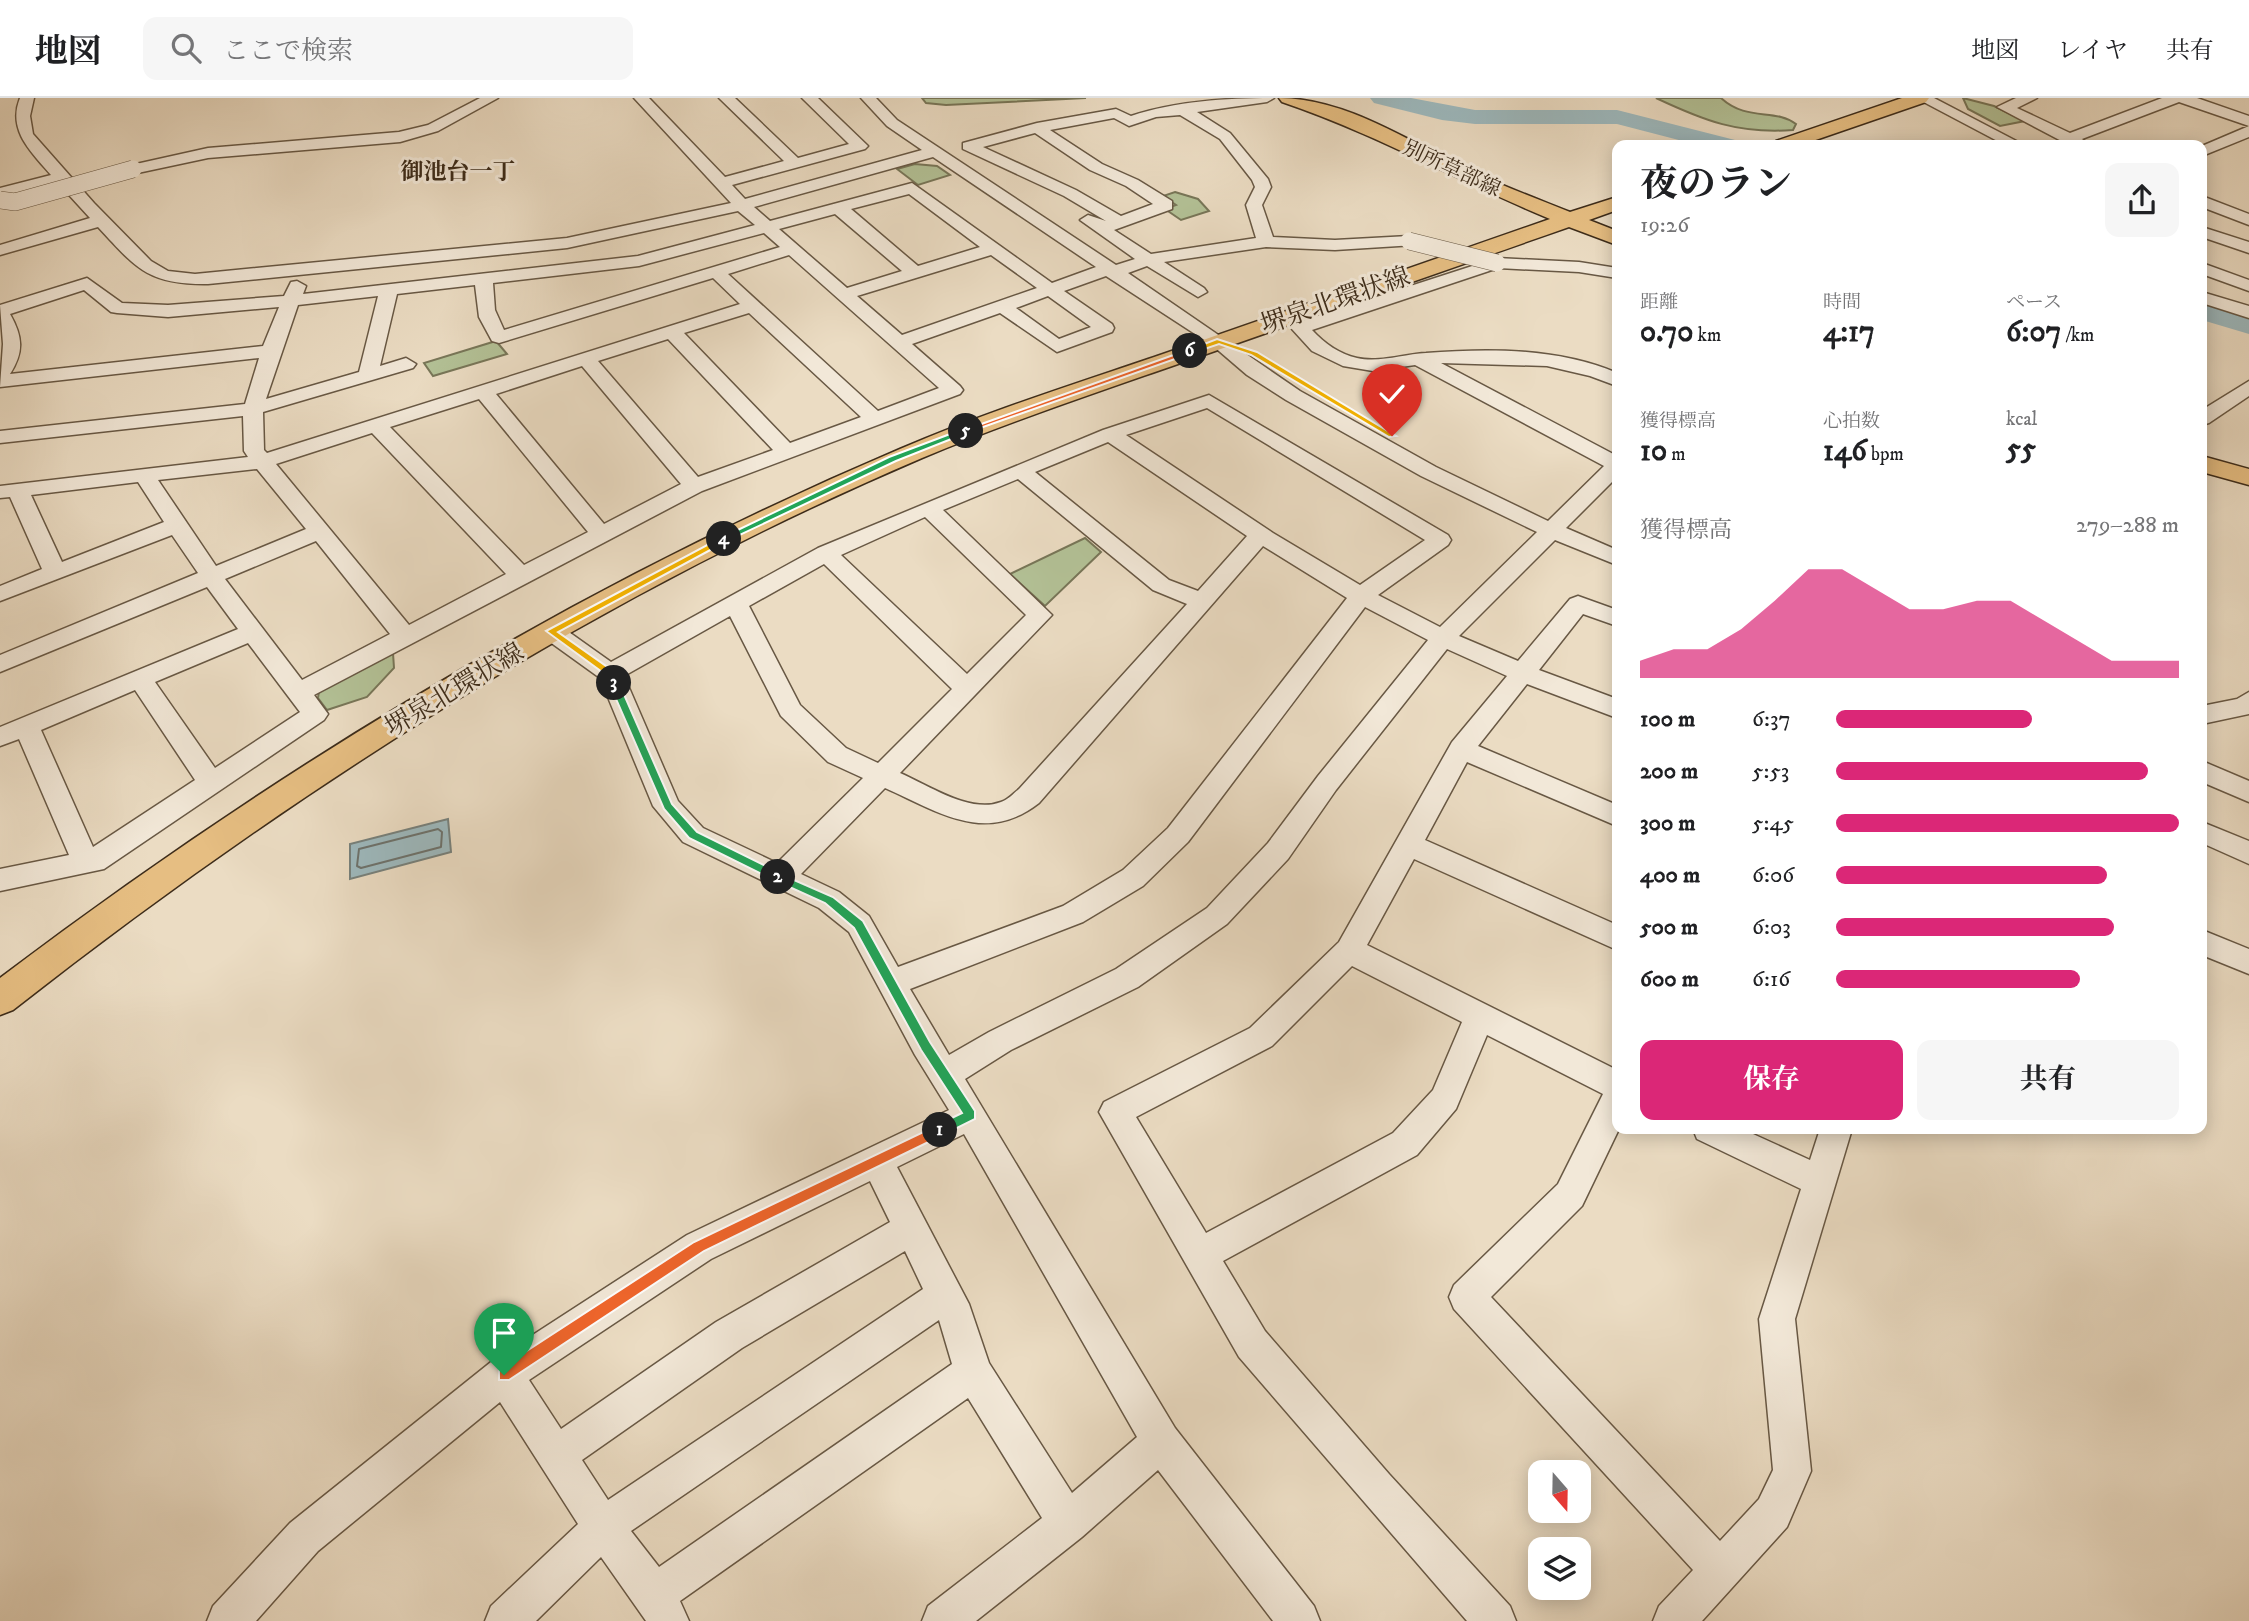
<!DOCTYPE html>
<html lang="ja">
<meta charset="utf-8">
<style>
:root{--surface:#fff;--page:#f6f6f6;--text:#202124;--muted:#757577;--line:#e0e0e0;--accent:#db2777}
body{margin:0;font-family:"IM FELL DW Pica","Noto Serif JP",serif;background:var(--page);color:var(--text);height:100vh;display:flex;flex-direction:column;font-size:26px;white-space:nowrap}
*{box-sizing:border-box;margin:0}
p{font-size:23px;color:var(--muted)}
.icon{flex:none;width:38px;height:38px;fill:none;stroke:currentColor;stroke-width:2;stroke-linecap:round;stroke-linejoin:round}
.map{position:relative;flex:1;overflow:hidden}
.details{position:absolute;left:1612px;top:42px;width:595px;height:994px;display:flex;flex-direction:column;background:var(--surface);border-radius:14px;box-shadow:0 4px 18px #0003}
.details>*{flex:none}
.needle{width:46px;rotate:160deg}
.buttons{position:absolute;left:1528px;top:1362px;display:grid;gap:14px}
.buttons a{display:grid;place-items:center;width:63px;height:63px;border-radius:14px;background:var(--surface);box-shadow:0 4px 18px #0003;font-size:35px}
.pin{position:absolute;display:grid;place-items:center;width:60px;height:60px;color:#fff;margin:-72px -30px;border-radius:50% 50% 50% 0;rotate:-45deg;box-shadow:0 0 7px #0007}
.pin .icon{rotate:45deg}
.km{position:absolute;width:35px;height:35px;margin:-18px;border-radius:50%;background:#222;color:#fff;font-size:19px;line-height:35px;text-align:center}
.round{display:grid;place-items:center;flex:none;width:74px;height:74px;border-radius:14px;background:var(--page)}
.summary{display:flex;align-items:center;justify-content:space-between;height:119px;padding:0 28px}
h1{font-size:38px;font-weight:700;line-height:52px}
.figures{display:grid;grid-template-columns:repeat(3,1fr);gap:10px;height:119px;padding:7px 28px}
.figures div{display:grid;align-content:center}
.figures b{font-size:30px;font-weight:700}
.figures small{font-size:19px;font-weight:400}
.figures p{font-size:19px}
.chart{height:196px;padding:14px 28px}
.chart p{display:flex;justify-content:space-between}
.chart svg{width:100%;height:126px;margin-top:7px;fill:var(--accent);opacity:.7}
.cta{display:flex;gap:14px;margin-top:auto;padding:14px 28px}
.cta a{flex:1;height:80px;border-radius:14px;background:var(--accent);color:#fff;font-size:28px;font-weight:700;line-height:80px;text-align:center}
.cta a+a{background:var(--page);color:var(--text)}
ul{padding:0 28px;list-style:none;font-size:23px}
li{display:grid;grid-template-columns:112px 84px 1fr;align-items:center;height:52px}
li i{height:18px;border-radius:9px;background:var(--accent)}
header{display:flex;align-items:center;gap:42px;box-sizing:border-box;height:98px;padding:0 35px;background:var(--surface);border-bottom:2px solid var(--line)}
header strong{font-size:33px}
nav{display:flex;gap:38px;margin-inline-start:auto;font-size:24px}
.search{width:490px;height:63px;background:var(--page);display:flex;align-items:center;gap:18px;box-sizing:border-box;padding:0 24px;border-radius:14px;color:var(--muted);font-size:26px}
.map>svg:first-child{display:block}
.green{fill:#b3c196;stroke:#787658;stroke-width:2}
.water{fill:#9db9be;stroke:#77817c;stroke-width:2}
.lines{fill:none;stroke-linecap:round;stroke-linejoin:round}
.shore{stroke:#6d726c;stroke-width:2}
.river{fill:#9db9be;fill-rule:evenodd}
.minor-casing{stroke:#685844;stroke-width:3}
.major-casing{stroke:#3d2c1a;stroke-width:3}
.minor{fill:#f2e8d8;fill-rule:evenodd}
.major{fill:#e6be82;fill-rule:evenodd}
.minor-bridge-casing{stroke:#685844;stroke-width:18;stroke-linecap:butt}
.minor-bridge{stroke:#f2e8d8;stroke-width:17}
.split-1{fill:#f0652b;stroke:#fff;stroke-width:2}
.split-2{fill:#22a559;stroke:#fff;stroke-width:2}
.split-3{fill:#22a559;stroke:#fff;stroke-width:2}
.split-4{fill:#f5b400;stroke:#fff;stroke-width:2}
.split-5{fill:#22a559;stroke:#fff;stroke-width:2}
.split-6{fill:#f0652b;stroke:#fff;stroke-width:2}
.split-7{fill:#f5b400;stroke:#fff;stroke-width:2}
.labels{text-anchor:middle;stroke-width:6;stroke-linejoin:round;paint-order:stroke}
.far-street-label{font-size:21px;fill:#3d2c1a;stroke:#f2e8d8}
.far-neighbourhood-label{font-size:23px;font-weight:bold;fill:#3d2c1a;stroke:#f2e8d8}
.street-label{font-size:26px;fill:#3d2c1a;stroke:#f2e8d8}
</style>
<header>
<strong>地図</strong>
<div class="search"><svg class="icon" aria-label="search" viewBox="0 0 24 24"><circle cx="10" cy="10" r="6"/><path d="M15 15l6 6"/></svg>ここで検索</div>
<nav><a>地図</a><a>レイヤ</a><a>共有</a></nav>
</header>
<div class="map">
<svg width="2249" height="1523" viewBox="0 0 2249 1523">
<rect width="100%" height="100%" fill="#ebdcc3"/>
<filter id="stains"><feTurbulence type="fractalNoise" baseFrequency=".00286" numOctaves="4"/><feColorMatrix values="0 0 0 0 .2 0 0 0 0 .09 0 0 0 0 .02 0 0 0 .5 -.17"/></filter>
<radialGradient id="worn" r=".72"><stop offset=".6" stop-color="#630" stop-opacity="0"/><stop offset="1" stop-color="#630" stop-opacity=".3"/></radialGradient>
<path class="green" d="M922,0H1086L946,7L926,5Z
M1656,0H1721C1747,24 1775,10 1796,26L1793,32C1738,36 1705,23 1656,0Z
M1963,0L1994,8L2025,23L2000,28L1968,11Z
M915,66L937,68L950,77L918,87L897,71Z
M1175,94L1198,101L1209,113L1181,122L1165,111L1176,107L1163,98Z
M496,243L507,256L433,278L424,265Z
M1085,440L1101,454L1045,508L1010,476Z
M393,555L394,570L367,599L327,612L318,600L319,593Z"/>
<path class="water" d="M448,721L451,754L350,781V746Z"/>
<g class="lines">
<path class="shore" d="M438,731L442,734L441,749L361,770L357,768L359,751Z"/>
<path class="river" d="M1370,0H1411L1475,12H1617L1735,42L1739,47H1698L1617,26H1475L1442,22L1374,5Z
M2202,204L2249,217V236L2202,222Z"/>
<g class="minor-casing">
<path id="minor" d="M20,0H34L30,18L33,36L94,105L151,163L168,173L195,176L567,140L731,105L634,0H649L725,79L784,63L719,0H735L798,60L849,46L802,0H818L868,48L865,51L732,87L745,101L922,52L887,28L861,0H876L897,22L1116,167L1135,161L1080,122L1088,117L1106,123L1064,98L963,51V45L1037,25L1116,11L1131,18C1176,3 1227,0 1274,0L1267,4L1197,14L1230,35L1268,81L1271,89L1262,107L1273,139L1335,142L1409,138L1415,139L1418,143L1415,147L1335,152L1266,149L1164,164L1204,190L1207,194L1198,199L1147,168L1128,175L1300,293L1436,369L1548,423L1604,368L1415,267L1373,273L1343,268L1312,253L1291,230L1293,226L1497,160L1579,164L1617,170V180L1579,174L1498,170L1312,232C1324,245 1339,256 1357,260C1379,265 1404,256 1426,255C1489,250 1559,250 1617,275V288L1590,278L1547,268L1441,265L1617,358V379L1566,430L1617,452V467L1555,442L1459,538L1518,563L1570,501L1578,498L1617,512V528L1583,516L1539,572L1617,601V620L1527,586L1478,648L1617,707V728L1467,664L1425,742L1617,827V852L1414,761L1367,847L1617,972L1619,1031L1582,1108L1491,1199L1720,1443L1759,1401L1773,1372L1759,1221L1801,1091L1697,1041L1693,1031H1742L1810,1062L1820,1031H1852L1795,1221L1811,1373L1787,1429L1702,1523H1653L1659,1508L1693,1472L1454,1211L1449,1199L1454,1187L1558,1086L1603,996L1487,937L1456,1011L1417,1057L1223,1163L1265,1233L1389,1376L1510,1508L1516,1523H1467L1239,1259L1099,1014L1104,1004L1250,930L1339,844L1452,644L1507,578L1447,551L1336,692L1288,761L1227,826L1138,889L1011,952L965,981L1175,1330L1314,1508L1320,1523H1273L1158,1372L1082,1439L976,1523H922L928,1508L1042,1420L968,1300L680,1503L689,1523H646L601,1459L536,1523H485L491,1508L578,1426L500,1304L318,1453L256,1523H207L213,1508L290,1425L491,1264L687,1137L949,1012L915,957L849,834L819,810L683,744L653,708L600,580L543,539L539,533L543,527H559L611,564L818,450L1103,332L1209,297L1448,437L1451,442L1448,447L1378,497L1440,529L1537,434L1421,378L1286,302L1247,277L1212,247L1106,178L1064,193L1112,226L1114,230L1112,234L1057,254L1000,215L912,246L960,288L963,292L960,296L702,393L314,597L328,616L324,622L104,771L0,793V771L69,757L19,641L0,648V629L238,531L207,489L0,574V557L198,475L172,437L0,503V488L42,471L10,399L0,400V388L248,359L244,353L243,318L0,345V333L245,306L259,260L0,289L3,246L0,207L87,180L122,205L168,207L284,198L291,184L297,183L306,188L303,196L638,158L755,127L738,113L567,150L208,186C148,187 136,170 98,129L0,157V147L90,120L58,85L0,100V90L51,77C31,54 7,32 20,0ZM1180,17L1220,41L1252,82L1255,89L1246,107L1256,140L1151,156L1114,132L1172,111V103L1138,82L1102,66L1050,32L1114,20L1129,28L1156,19ZM1035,35L1090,72L1126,88L1153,106L1121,118L1076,92L983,49ZM933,59L1096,169L1052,185L912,85L770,123L754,109ZM909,96L980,149L918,168L851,111ZM835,116L902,173L847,190L779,131ZM764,135L780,149L504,232L495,212L493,185L639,168ZM789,157L939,290L878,313L728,176ZM991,157L1037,190L902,237L857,198ZM713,180L740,206L267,355L264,352L263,314L413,270L416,266L406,260L380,268L397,196L475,187L479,219L492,243L499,245ZM84,192L111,214L117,215L168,219L279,209L263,248L10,276C24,254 23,239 10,216ZM378,198L359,274L266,301L298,207ZM1048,198L1091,229L1059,241L1016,210ZM749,215L861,319L790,345L684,235ZM668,241L773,352L698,379L598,263ZM582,268L681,386L604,426L496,296ZM479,301L588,434L524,467L390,329ZM1207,310L1425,442L1360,487L1273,435L1126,337ZM372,335L506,476L409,527L276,366ZM1108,344L1247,438L1198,493L1169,482L1035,374ZM257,371L306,431L216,468L158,382ZM1018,381L1153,492L1187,506L1019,691C1014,695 1008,702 1001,704C970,716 928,687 900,675L1052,517L943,412ZM138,384L164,424L62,464L31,397ZM925,419L1026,517L967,576L841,457ZM316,443L390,536L302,582L225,481ZM1263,448L1347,500L1168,730L1123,772L1063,808L898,869L869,818L839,794L801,776L885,690C939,714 985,747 1039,705ZM824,466L952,591L878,665L846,650L800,607L749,508ZM1365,509L1428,542L1318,678L1268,745L1207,810L1116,871L989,934L949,957L910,891L1083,824L1143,788L1188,744ZM730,518L781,618L828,664L863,680L777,765L703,730L678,703L624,578ZM248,545L300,614L215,670L155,584ZM135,592L195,682L93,749L41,632ZM1352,868L1462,924L1433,992L1393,1035L1206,1135L1136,1019L1272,948ZM964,1036L1137,1339L1072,1395L989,1265L969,1206L897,1069ZM870,1083L890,1124L716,1224L561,1331L529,1282L711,1161ZM905,1153L923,1191L608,1402L582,1362L742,1250ZM939,1222L952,1266L659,1469L631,1433Z
M480,0H498L438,33L400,44L208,60L133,76L125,71L127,68L208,50L399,34L428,27Z
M1916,0H1934L2024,47H2005Z
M2016,0H2037L2017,10L2070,35L2162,0H2197L2249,18V28L2179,4L2082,41L2089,47H2069L1997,9Z
M2249,28V39L2202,58V48Z
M2202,98L2249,116V127L2202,109Z
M2202,129L2249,144V155L2202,139Z
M2202,165L2249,182V193L2202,176Z
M2202,194L2249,208V220L2202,205Z
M2249,283V298L2209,325L2202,327V312Z
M2249,594V616L2202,626V608L2237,601Z
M2202,663L2249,683V704L2202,684Z
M2202,724L2249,743V766L2202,745Z
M2202,832L2249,851V876L2202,857Z"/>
</g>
<g class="major-casing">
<path id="major" d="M1279,0C1345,0 1408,43 1467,71C1500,87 1535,100 1570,114L1617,99V112L1589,122L1617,133V147L1569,129C1439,175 1308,220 1178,266C1092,296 1006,325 922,360C596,499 291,694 13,912L0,917V880C277,670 580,487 900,351C986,314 1075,286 1163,256C1292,211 1421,166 1550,121C1460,84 1374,35 1282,4Z
M1902,0H1929L1926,4L1801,47H1773L1776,43Z
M2202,358L2249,371V387L2202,374Z"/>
</g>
<use href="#minor" class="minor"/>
<use href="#major" class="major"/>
<g class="minor-bridge-casing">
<path id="minor-bridge" d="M0,102L15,104L133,71
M1409,143L1497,165"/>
</g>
<use href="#minor-bridge" class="minor-bridge"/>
</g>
<path class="split-1" d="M940,1026L945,1028V1036L704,1153L509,1282H499V1271L694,1144Z"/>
<path class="split-2" d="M778,775L833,799L863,823L930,944L975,1013V1021L945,1036H935V1028L962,1015L921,952L854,830L825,805L774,782V776Z"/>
<path class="split-3" d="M614,582L619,585L672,706L697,734L782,776V782H774L689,740L664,711L609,585Z"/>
<path class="split-4" d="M724,438L727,443L558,534L613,573L618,588H610L606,577L546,533Z"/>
<path class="split-5" d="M966,330L969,334L896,363L727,443L719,441L889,359Z"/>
<path class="split-6" d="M1190,251L1192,255L969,334L962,333Z"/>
<path class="split-7" d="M1217,241L1257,254L1396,338L1389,339L1251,257L1219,246L1190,256L1186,253Z"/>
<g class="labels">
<g class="far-street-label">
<text transform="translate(1452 70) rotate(25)" y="7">別所草部線</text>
</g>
<g class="far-neighbourhood-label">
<text x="458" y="81">御池台一丁</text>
</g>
<g class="street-label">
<text transform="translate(1335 202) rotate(-19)" y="9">堺泉北環状線</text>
<text transform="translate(454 591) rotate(-31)" y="9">堺泉北環状線</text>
</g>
</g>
<rect width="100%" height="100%" filter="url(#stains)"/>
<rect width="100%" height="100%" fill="url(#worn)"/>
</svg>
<div class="buttons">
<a><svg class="needle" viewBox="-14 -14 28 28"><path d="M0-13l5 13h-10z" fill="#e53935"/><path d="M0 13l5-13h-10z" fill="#757577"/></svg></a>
<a><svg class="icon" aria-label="layers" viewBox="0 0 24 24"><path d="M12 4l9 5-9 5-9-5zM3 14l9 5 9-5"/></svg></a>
</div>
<div class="pin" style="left:504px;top:1277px;background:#1e9e55"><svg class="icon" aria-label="arrive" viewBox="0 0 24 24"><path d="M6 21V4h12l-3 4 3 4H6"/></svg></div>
<div class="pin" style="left:1392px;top:338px;background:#d93025"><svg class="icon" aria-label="check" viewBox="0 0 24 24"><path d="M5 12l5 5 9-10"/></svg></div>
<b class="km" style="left:940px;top:1032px">1</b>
<b class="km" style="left:778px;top:779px">2</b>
<b class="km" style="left:614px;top:585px">3</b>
<b class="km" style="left:724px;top:441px">4</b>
<b class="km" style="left:966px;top:333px">5</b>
<b class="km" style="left:1190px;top:253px">6</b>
<section class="details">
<div class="summary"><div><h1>夜のラン</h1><p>19:26</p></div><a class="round"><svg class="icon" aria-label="share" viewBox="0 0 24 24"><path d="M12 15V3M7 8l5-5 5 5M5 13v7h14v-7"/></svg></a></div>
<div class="figures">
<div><p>距離</p><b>0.70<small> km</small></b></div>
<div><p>時間</p><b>4:17</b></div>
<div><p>ペース</p><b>6:07<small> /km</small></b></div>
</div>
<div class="figures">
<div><p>獲得標高</p><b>10<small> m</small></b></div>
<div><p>心拍数</p><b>146<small> bpm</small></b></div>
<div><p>kcal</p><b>55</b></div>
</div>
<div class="chart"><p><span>獲得標高</span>279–288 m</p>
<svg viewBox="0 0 160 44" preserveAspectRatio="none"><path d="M0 44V38L10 34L20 34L30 27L40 17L50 6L60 6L70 13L80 20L90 20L100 17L110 17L120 24L130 31L140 38L150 38L160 38V44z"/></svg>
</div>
<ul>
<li><b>100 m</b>6:37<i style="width:57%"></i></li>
<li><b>200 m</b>5:53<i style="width:91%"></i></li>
<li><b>300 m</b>5:45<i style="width:100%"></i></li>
<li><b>400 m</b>6:06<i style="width:79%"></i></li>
<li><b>500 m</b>6:03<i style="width:81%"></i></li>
<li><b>600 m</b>6:16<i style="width:71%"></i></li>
</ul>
<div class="cta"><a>保存</a><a>共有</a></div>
</section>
</div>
